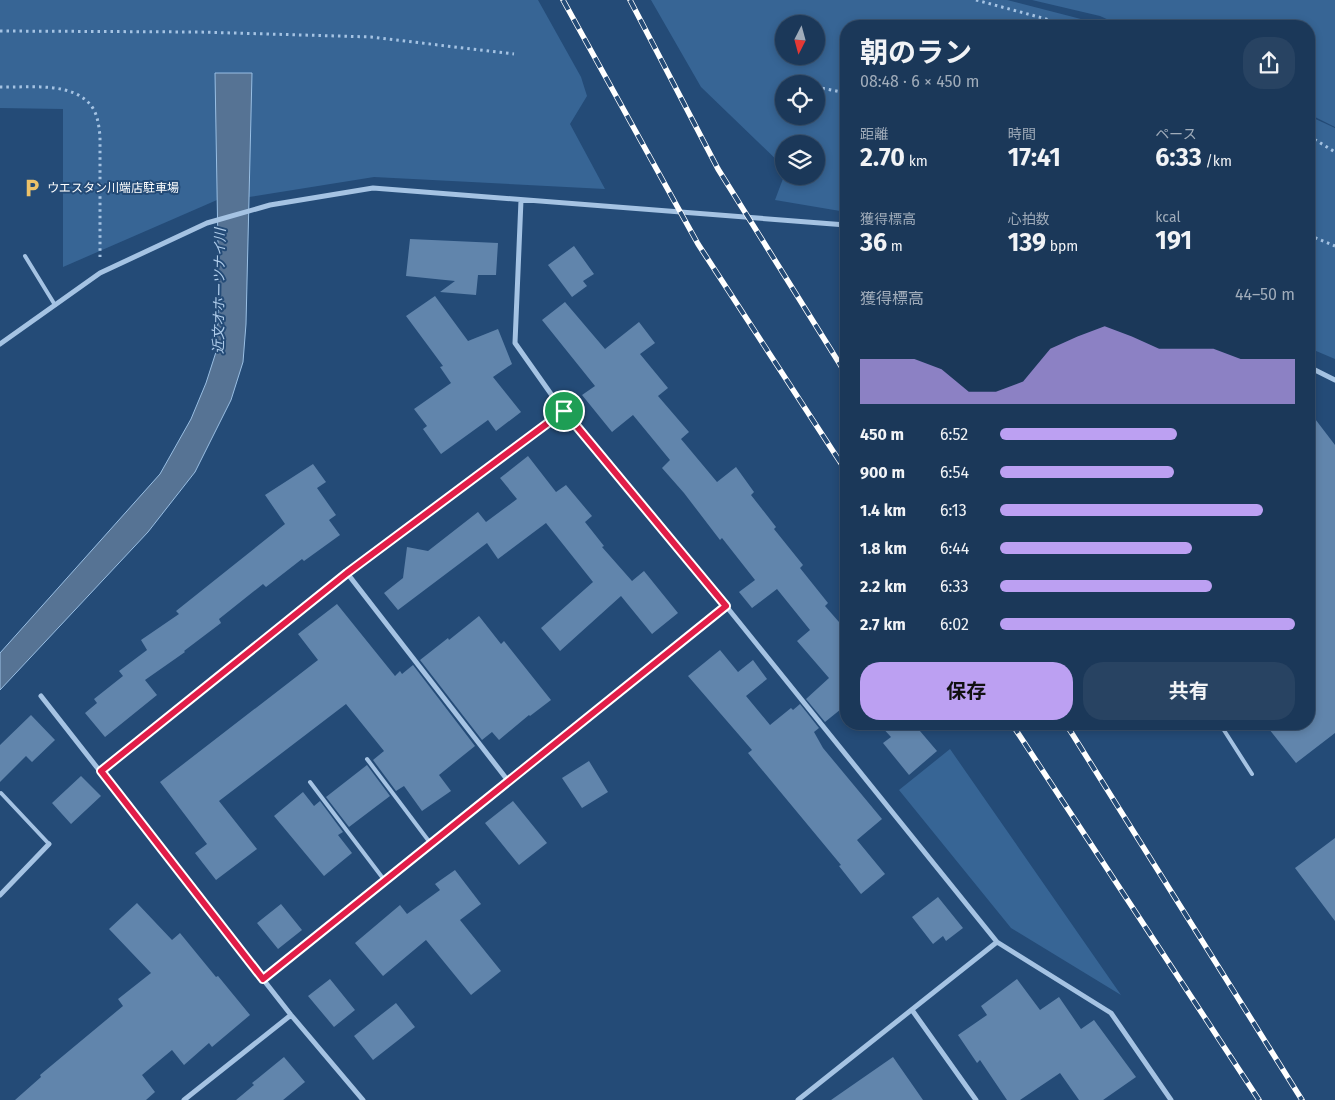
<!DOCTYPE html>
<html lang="ja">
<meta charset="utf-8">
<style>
:root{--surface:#1b3859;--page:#284362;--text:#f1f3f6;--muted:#a0acba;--line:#39526f;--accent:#bca0f2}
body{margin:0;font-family:"Fira Sans","Noto Sans JP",sans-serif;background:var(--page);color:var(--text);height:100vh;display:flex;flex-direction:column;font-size:19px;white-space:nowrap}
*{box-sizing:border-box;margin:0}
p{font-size:16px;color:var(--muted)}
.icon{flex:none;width:28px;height:28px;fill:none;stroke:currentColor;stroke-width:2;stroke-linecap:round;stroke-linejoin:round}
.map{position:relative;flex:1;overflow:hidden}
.sheet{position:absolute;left:840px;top:20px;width:475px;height:710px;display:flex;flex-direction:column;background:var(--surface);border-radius:20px;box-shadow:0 2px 8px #0003,0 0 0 1px var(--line)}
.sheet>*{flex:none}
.needle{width:32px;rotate:186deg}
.controls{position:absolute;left:775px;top:15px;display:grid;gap:10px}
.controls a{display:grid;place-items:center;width:50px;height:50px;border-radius:50%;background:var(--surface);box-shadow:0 2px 8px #0003,0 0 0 1px var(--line);font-size:25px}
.pin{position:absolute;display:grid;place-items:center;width:42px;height:42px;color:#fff;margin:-21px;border:2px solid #fff;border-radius:50%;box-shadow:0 1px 5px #0007}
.round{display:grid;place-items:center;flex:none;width:52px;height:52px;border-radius:20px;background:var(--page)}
.summary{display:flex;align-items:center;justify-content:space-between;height:85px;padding:0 20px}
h1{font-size:28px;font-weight:700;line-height:38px}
.figures{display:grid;grid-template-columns:repeat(3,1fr);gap:8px;height:85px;padding:5px 20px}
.figures div{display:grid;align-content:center}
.figures b{font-size:25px;font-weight:700}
.figures small{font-size:14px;font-weight:400}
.figures p{font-size:14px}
.chart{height:140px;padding:10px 20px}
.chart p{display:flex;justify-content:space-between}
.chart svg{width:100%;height:90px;margin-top:5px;fill:var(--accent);opacity:.7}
.button{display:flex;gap:10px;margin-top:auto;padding:10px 20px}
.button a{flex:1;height:58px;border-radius:20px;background:var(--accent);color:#111;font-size:20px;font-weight:700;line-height:58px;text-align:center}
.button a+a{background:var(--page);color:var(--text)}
ul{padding:0 20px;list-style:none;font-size:16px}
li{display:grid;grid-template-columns:80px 60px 1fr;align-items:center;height:38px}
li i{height:12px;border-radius:6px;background:var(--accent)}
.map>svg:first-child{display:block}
.green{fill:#376595;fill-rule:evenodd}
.water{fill:#567394;stroke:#99bfe4}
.building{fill:#6185ac}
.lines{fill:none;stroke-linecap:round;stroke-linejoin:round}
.path{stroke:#a5c3e3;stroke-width:3;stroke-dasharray:2.5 4;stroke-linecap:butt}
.service{stroke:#a5c3e3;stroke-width:4}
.minor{stroke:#a5c3e3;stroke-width:5}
.rail-casing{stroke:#fff;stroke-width:5.5}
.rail{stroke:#244b77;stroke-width:4;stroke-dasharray:11;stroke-linecap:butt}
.route-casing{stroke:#fff;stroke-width:10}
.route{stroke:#e11d48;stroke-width:6}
.labels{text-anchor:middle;stroke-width:4;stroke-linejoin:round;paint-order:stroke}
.poi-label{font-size:12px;fill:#fff;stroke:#244b77;text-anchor:start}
.water-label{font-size:14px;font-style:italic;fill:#b0cdeb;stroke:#244b77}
</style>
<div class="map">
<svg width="1335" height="1100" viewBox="0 0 1335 1100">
<rect width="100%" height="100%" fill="#244b77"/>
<path class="green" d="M0,0H538L581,77L587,96L570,124L605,189L374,177L249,197L252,74L216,73L217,200L63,267V109L0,108Z
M651,0H1007L1108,26H846V212L775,200L784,176H816V144H784V167L701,87ZM784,24H816V56H784ZM784,84H816V116H784Z
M1032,0H1335V127L1309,114V26H1122L1100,16Z
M1309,116L1335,128V359L1309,348Z
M950,749L1121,995L1011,928L899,790Z"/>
<path class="water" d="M215,73H252L246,324L243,362L231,400L195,472L148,532L0,690V653L160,474L191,419L206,383L216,352L219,304Z"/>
<path class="building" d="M410,239L498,243L496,275H478L476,295L440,292L455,281L406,276Z
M574,246L594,274L583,281L587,286L572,297L548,265Z
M435,296L468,341L498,329L512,364L493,377L521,412L496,431L488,420L441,454L423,429L427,426L414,409L451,383L440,367L443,366L406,316Z
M565,302L605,349L639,322L655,343L640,354L668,388L658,396L689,432L681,439L717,482L736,467L754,492L751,495L776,527L774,529L803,565L800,568L828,603L825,606L846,630V705L825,722L806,699L829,678L797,641L810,630L777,589L752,608L739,592L755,580L722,538L720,540L684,493L662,468L670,460L633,415L612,432L582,395L595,386L542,320Z
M1309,411L1335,445V733L1296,763L1265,724H1309Z
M528,456L556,492L566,485L592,516L585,522L604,546L602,547L632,581L644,571L678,613L652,634L621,596L560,651L541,628L593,582L546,523L498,559L487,543L398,610L384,593L403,578L407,547L428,551L478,512L486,522L517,499L500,478Z
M313,464L326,482L317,488L336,515L329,520L340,535L304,561L302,559L266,587L263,584L219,619L221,623L184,651L185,652L145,680L157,695L105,737L85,713L97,703L94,699L123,676L119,671L147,650L141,640L179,614L176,611L285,524L265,495Z
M337,604L395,676L400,671L402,674L413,665L475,746L439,775L451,791L422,811L404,786L396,791L373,760L384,751L346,704L219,801L257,849L216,880L195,853L207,844L160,782L318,660L298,634Z
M479,616L501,644L504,641L551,700L530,716L529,715L499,740L492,732L482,740L420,660L448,638L449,640Z
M720,650L738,672L753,660L767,679L746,696L770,725L791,708L793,710L800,704L819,728L814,732L823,748L882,819L857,840L885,874L861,894L839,866L841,865L748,753L752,750L688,676Z
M31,715L55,740L32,762L26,756L0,782V745Z
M879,724H914L937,751L909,775L883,743L891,737Z
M589,761L608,792L582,808L562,778Z
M367,765L390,796L349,827L326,797Z
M81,776L101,796L71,824L52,803Z
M303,792L314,806L320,801L343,832L338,835L352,853L324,876L274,816Z
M513,801L547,843L519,865L485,823Z
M1335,838V921L1295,868Z
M455,870L481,904L460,920L501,971L471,995L426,940L383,976L355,943L400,905L407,914L440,890L435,884Z
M938,897L963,928L946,941L943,936L933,944L912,917Z
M137,903L172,940L180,933L216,977L218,976L250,1015L212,1047L209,1043L184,1065L172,1050L142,1075L155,1092L146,1100H15L41,1077L40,1075L123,1006L118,999L151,973L109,929Z
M281,904L302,930L278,949L257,923Z
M330,979L355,1010L334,1027L308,996Z
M1017,979L1040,1010L1059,997L1081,1029L1094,1020L1136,1077L1103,1100H1079L1060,1073L1020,1100H1007L980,1060L977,1063L958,1035L987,1015L981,1006Z
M396,1003L415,1027L373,1060L354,1036Z
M284,1057L305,1082L283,1100H236L254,1085L252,1083Z
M893,1057L923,1100H831Z"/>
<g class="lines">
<path class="path" d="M976,0L1072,26
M0,31L199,32L371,37L514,54
M0,87C28,88 77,80 94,110C98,118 99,127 100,136V257
M816,87L846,93
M1309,136L1335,152
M1309,235L1335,246"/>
<path class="service" d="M25,256L55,305
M1220,724L1252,774
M367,759L431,844
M310,782L385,881
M1,793L49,844"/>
<path class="minor" d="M521,200L515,343L563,411L726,606L997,942L1111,1013L1171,1100
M0,344L100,273L207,223L270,205L373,188L846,225
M1309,367L1335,380
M347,573L509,782
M41,696L291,1015L363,1100
M101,771L347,573L563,411
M0,895L49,844
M263,979L726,606
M912,1010L976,1100
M184,1100L291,1015
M798,1100L997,942"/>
<g class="rail-casing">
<path id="rail" d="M563,0L698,244L846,471
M630,0L718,169L846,374
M1012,724L1259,1100
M1066,724L1302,1100"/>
</g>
<use href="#rail" class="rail"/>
</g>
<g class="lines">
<g class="route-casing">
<path id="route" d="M564,411L726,606L263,979L101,771L347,573Z"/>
</g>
<use href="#route" class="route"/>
</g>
<defs>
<g id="parking-bare" transform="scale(1.5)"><path d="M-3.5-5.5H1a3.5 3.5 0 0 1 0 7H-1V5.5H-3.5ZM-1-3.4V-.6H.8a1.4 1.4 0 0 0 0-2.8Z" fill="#edc269" stroke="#244b77" stroke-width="2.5" paint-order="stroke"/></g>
</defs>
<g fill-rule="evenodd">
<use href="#parking-bare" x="32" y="188"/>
</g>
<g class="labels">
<g class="poi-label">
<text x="47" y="192">ウエスタン川端店駐車場</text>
</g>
<g class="water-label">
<text transform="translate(219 291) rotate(-89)" y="5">近文オホーツナイ川</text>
</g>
</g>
</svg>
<div class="controls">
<a><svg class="needle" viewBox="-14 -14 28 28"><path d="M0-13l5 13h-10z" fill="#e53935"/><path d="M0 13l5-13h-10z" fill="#a0acba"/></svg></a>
<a><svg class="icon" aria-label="locate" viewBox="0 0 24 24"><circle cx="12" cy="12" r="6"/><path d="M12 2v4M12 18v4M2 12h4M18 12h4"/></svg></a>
<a><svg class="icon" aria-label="layers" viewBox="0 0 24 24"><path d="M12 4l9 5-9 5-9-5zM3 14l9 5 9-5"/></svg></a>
</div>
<div class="pin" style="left:564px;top:411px;background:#1e9e55"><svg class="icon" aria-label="arrive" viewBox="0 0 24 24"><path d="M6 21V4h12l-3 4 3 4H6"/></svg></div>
<section class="sheet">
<div class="summary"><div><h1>朝のラン</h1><p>08:48 · 6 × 450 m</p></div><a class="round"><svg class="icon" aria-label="share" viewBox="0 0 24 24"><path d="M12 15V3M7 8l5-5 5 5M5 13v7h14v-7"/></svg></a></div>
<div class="figures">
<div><p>距離</p><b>2.70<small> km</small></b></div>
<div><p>時間</p><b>17:41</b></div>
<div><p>ペース</p><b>6:33<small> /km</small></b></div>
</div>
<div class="figures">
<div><p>獲得標高</p><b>36<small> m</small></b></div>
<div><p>心拍数</p><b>139<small> bpm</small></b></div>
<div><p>kcal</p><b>191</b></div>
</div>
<div class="chart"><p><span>獲得標高</span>44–50 m</p>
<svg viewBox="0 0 160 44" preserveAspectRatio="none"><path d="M0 44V22L10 22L20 22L30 27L40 38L50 38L60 33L70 17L80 11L90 6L100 11L110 17L120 17L130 17L140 22L150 22L160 22V44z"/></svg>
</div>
<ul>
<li><b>450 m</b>6:52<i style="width:60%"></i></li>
<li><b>900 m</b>6:54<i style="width:59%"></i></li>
<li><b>1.4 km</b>6:13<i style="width:89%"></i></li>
<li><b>1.8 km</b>6:44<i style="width:65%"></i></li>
<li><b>2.2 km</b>6:33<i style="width:72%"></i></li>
<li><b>2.7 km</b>6:02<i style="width:100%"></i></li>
</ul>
<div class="button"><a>保存</a><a>共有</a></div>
</section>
</div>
